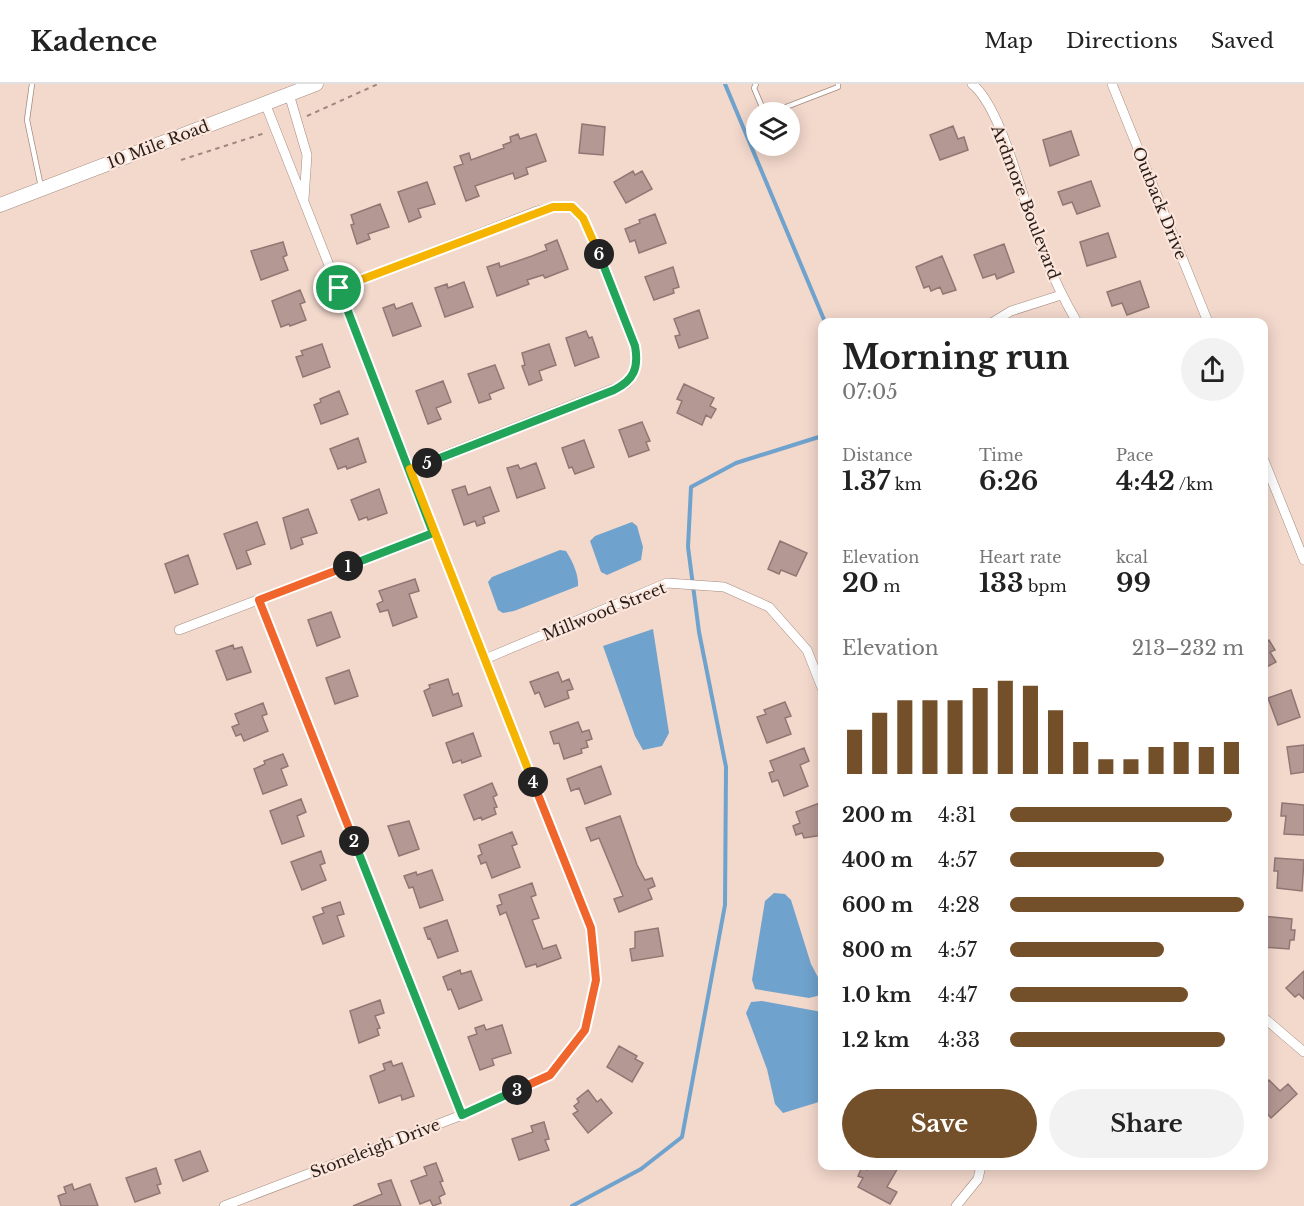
<!DOCTYPE html>
<meta charset="utf-8">
<style>
:root{--surface:#fff;--page:#f2f2f2;--text:#222;--muted:#767676;--line:#e0e0e0;--accent:#74502a}
body{margin:0;font-family:"Libre Baskerville",serif;background:var(--page);color:var(--text);height:100vh;display:flex;flex-direction:column;font-size:22px;white-space:nowrap}
*{box-sizing:border-box;margin:0}
p{font-size:20px;color:var(--muted)}
.icon{flex:none;width:33px;height:33px;fill:none;stroke:currentColor;stroke-width:2;stroke-linecap:round;stroke-linejoin:round}
.map{position:relative;flex:1;overflow:hidden}
.panel{position:absolute;left:818px;top:234px;width:450px;height:852px;display:flex;flex-direction:column;background:var(--surface);border-radius:12px;box-shadow:0 3px 15px #0003}
.panel>*{flex:none}
.tools{position:absolute;left:746px;top:18px;display:grid;gap:12px}
.tools a{display:grid;place-items:center;width:54px;height:54px;border-radius:50%;background:var(--surface);box-shadow:0 3px 15px #0003;font-size:30px}
.pin{position:absolute;display:grid;place-items:center;width:51px;height:51px;color:#fff;margin:-26px;border:3px solid #fff;border-radius:50%;box-shadow:0 2px 6px #0007}
.km{position:absolute;width:30px;height:30px;margin:-15px;border-radius:50%;background:#222;color:#fff;font-size:16px;line-height:30px;text-align:center}
.round{display:grid;place-items:center;flex:none;width:63px;height:63px;border-radius:32px;background:var(--page)}
.head{display:flex;align-items:center;justify-content:space-between;height:102px;padding:0 24px}
h1{font-size:33px;font-weight:700;line-height:45px}
.metrics{display:grid;grid-template-columns:repeat(3,1fr);gap:9px;height:102px;padding:6px 24px}
.metrics div{display:grid;align-content:center}
.metrics b{font-size:26px;font-weight:700}
.metrics small{font-size:16px;font-weight:400}
.metrics p{font-size:16px}
.chart{height:168px;padding:12px 24px}
.chart p{display:flex;justify-content:space-between}
.chart svg{width:100%;height:108px;margin-top:6px;stroke:var(--accent);stroke-width:6}
.cta{display:flex;gap:12px;margin-top:auto;padding:12px 24px}
.cta a{flex:1;height:69px;border-radius:36px;background:var(--accent);color:#fff;font-size:24px;font-weight:700;line-height:69px;text-align:center}
.cta a+a{background:var(--page);color:var(--text)}
ul{padding:0 24px;list-style:none;font-size:20px}
li{display:grid;grid-template-columns:96px 72px 1fr;align-items:center;height:45px}
li i{height:15px;border-radius:8px;background:var(--accent)}
header{display:flex;align-items:center;gap:36px;box-sizing:border-box;height:84px;padding:0 30px;background:var(--surface);border-bottom:2px solid var(--line)}
header strong{font-size:28px}
nav{display:flex;gap:33px;margin-inline-start:auto;font-size:21px}
.map>svg:first-child{display:block}
.water{fill:#6fa2cc}
.lines{fill:none;stroke-linecap:round;stroke-linejoin:round}
.stream{stroke:#6fa2cc;stroke-width:4}
.building{fill:#b49894;stroke:#917773;stroke-width:1.5}
.service-casing{stroke:#a38b7f;stroke-width:6}
.minor-casing{stroke:#a38b7f;stroke-width:10}
.secondary-casing{stroke:#a38b7f;stroke-width:15}
.path{stroke:#9a877e;stroke-width:2;stroke-dasharray:4.5 4.5;stroke-linecap:butt}
.service{stroke:#fff;stroke-width:4.5}
.minor{stroke:#fff;stroke-width:9}
.secondary{stroke:#fff;stroke-width:14}
.split-1-casing{stroke:#fff;stroke-width:12}
.split-2-casing{stroke:#fff;stroke-width:12}
.split-3-casing{stroke:#fff;stroke-width:12}
.split-4-casing{stroke:#fff;stroke-width:12}
.split-5-casing{stroke:#fff;stroke-width:12}
.split-6-casing{stroke:#fff;stroke-width:12}
.split-7-casing{stroke:#fff;stroke-width:12}
.split-1{stroke:#22a559;stroke-width:8}
.split-2{stroke:#f0652b;stroke-width:8}
.split-3{stroke:#22a559;stroke-width:8}
.split-4{stroke:#f0652b;stroke-width:8}
.split-5{stroke:#f5b400;stroke-width:8}
.split-6{stroke:#22a559;stroke-width:8}
.split-7{stroke:#f5b400;stroke-width:8}
.labels{text-anchor:middle;stroke-width:4.5;stroke-linejoin:round;paint-order:stroke}
.street-label{font-size:16px;fill:#271e19;stroke:#fce6dc}
</style>
<header>
<strong>Kadence</strong>
<nav><a>Map</a><a>Directions</a><a>Saved</a></nav>
</header>
<div class="map">
<svg width="1304" height="1122" viewBox="0 0 1304 1122">
<rect width="100%" height="100%" fill="#f3d8cc"/>
<path class="water" d="M632,438L637,442L643,463L641,476L607,491L601,488L590,457L595,452Z
M560,466L566,467C572,476 579,491 578,502L514,527L503,529L498,526L488,498L492,493Z
M653,545L669,649L662,662L643,666L635,652L603,562Z
M774,809L785,810L791,816L811,880L821,899V911L809,914L755,905L752,896L765,817Z
M762,917L822,928V1017L783,1029L775,1020L767,985L746,929L751,918Z"/>
<g class="lines">
<path class="stream" d="M725,0L825,238
M572,1122L641,1085L682,1053L725,821L726,683L699,548L688,463L691,403L736,379L822,352"/>
</g>
<path class="building" d="M582,40L605,43L603,71L579,69Z
M953,42L958,55L964,53L968,66L940,76L930,51Z
M1071,47L1079,71L1050,82L1043,56Z
M518,50L520,55L536,50L546,77L526,84L528,90L515,95L513,89L475,102L479,112L466,117L454,83L463,80L460,72L469,69L471,76L504,64L503,61L511,58L510,53Z
M633,87L635,91L642,87L652,105L626,119L614,98Z
M1091,97L1100,122L1077,130L1072,118L1063,121L1058,108Z
M427,98L435,120L418,125L421,133L409,138L398,108Z
M380,120L389,143L368,150L370,155L357,160L351,141L354,140L351,131Z
M655,130L666,159L639,169L635,156L630,158L625,145L640,139L639,136Z
M1108,149L1116,173L1087,182L1080,158Z
M557,156L568,185L545,194L543,191L527,196L529,200L497,212L487,183L499,179L500,183L532,172L547,166L545,161Z
M283,158L287,171L283,173L288,186L261,196L251,167Z
M1004,160L1014,188L997,195L995,190L983,194L974,171Z
M942,172L956,206L943,210L940,203L931,207L929,202L924,204L916,183Z
M673,183L679,203L673,205L674,209L654,216L645,193Z
M1140,197L1149,223L1127,231L1122,219L1112,222L1107,208Z
M464,198L473,223L445,233L435,204L447,200L448,204Z
M300,206L305,218L300,220L306,236L290,242L289,240L281,243L272,217Z
M412,219L421,242L393,252L383,224L394,220L396,225Z
M699,226L708,254L679,264L675,252L680,251L674,235Z
M586,247L589,254L592,253L599,273L575,282L566,254Z
M322,260L330,283L303,293L296,273L303,271L301,267Z
M549,260L556,281L539,287L542,296L529,301L522,282L525,281L522,269Z
M495,281L504,304L489,310L491,315L479,319L468,290Z
M443,297L451,318L436,324L441,335L428,340L416,307Z
M684,300L714,314L710,322L716,325L711,334L706,331L702,341L677,329L682,317L677,315Z
M339,307L348,330L321,340L314,321L321,318L320,315Z
M642,338L650,357L646,358L649,366L629,373L619,346Z
M358,354L366,378L347,385L346,382L338,385L330,365Z
M584,356L594,383L575,390L572,383L569,384L562,364Z
M536,379L545,404L517,414L507,384L518,381L520,385Z
M465,402L468,411L490,403L499,427L483,433L485,439L477,442L475,437L464,441L452,406Z
M379,405L387,429L368,436L367,433L359,436L351,416Z
M308,425L317,449L301,454L303,460L291,465L283,434Z
M257,438L265,460L246,467L251,480L237,485L224,450Z
M780,457L807,469L796,492L781,486L779,490L768,485Z
M188,471L198,500L175,509L165,480Z
M415,495L419,507L409,510L417,533L393,542L388,526L380,528L377,520L383,517L379,507Z
M331,528L340,553L317,562L308,536Z
M1263,555L1265,559L1269,556L1275,566L1270,568L1276,578L1263,585Z
M233,561L234,565L242,563L251,588L227,596L216,567Z
M349,586L358,612L335,620L326,594Z
M558,588L562,598L569,595L573,605L567,607L569,614L545,623L539,608L535,610L530,598Z
M448,595L453,611L458,609L462,622L433,632L424,607L430,604L429,601Z
M1291,606L1300,633L1278,641L1268,614Z
M785,618L791,632L785,634L791,650L767,659L757,633L766,630L764,626Z
M263,619L267,630L262,632L268,647L244,657L241,650L236,652L232,643L239,640L235,630Z
M578,638L582,648L589,646L592,655L586,657L588,663L581,665L582,669L564,675L559,659L554,660L550,648Z
M473,649L481,672L462,679L461,676L453,679L446,659Z
M1304,661V688L1291,690L1287,663Z
M804,664L809,677L800,681L808,702L784,712L778,696L772,698L769,689L774,687L770,677Z
M283,670L288,682L281,685L287,701L263,710L254,685L265,680L264,677Z
M601,682L611,710L585,720L579,704L571,707L567,695Z
M492,699L497,711L493,713L497,723L494,724L496,730L482,736L481,733L474,736L464,711Z
M301,715L306,728L297,732L304,752L282,760L270,727Z
M822,718V751L804,754L802,749L796,751L793,742L800,739L796,728Z
M1282,719L1304,721V751L1284,750L1286,732H1281Z
M620,732L637,781L645,796L652,794L655,802L648,805L652,815L619,828L614,815L623,812L599,754L591,757L586,744Z
M409,737L419,765L399,772L388,742Z
M512,748L517,760L512,762L520,783L492,794L486,778L481,780L478,772L482,770L479,761Z
M321,767L325,779L320,781L326,796L302,806L291,778Z
M1275,774L1304,776L1302,807L1277,804L1278,787H1274Z
M432,786L443,816L420,824L413,803L409,804L404,792L416,788L417,791Z
M532,799L536,811L531,813L539,834L532,836L543,865L556,861L561,874L537,883L536,880L526,883L506,828L500,831L497,822L502,820L499,811Z
M340,818L344,830L337,832L344,852L323,860L313,833L324,829L322,824Z
M1263,832L1292,835L1291,846H1295L1294,856H1290L1289,865L1263,863L1265,845H1263Z
M447,836L458,867L438,874L430,854L428,855L424,844Z
M658,844L663,872L632,877L630,865L635,864V848Z
M460,886L461,890L471,887L482,916L459,925L451,905L448,906L443,893Z
M1304,887V915L1299,910L1295,913L1286,904Z
M380,916L384,929L375,932L380,944L377,945L379,951L359,959L350,927Z
M484,941L486,946L502,941L511,969L492,975L494,981L480,986L468,953L477,950L475,944Z
M619,962L637,972L635,975L643,979L632,998L607,983Z
M391,977L393,982L402,979L414,1012L402,1016L401,1011L379,1019L370,992L385,986L383,980Z
M1269,996L1280,1007L1288,1000L1297,1010L1271,1034L1263,1025V1002Z
M588,1006L597,1018L601,1015L612,1029L588,1049L573,1030L578,1027L574,1022L579,1018L577,1015Z
M544,1038L549,1055L545,1056L549,1066L519,1076L512,1055L533,1048L531,1042Z
M200,1067L208,1087L183,1097L175,1076Z
M436,1079L443,1097L440,1098L445,1110L439,1113L441,1119L433,1122L430,1116L420,1120L411,1097L427,1091L424,1083Z
M870,1082H899L887,1103L897,1108L890,1120L858,1103L863,1094L858,1092L862,1083L867,1086Z
M156,1084L161,1100L157,1101L160,1109L135,1118L126,1094Z
M391,1096L401,1122H353L382,1110L378,1100Z
M72,1100L74,1106L90,1100L98,1122H61L58,1112L66,1109L64,1103Z"/>
<g class="lines">
<g class="service-casing">
<path id="service" d="M32,0L27,36L41,103
M756,0L754,4L762,23L773,28L838,3V0"/>
</g>
<g class="minor-casing">
<path id="minor" d="M972,0C1001,23 1021,110 1035,146C1046,178 1060,209 1077,238
M1112,0L1208,238
M289,10L307,71L304,115
M339,204L537,127L553,123H572L583,134L589,146L635,262C638,278 637,287 626,300L409,385
M993,238L1011,227L1061,211
M1263,374L1304,476
M259,516L462,1031
M179,546L433,449
M485,575L667,499L724,503L769,523L807,566L822,604
M1263,933L1304,968
M224,1122L462,1031L550,991L585,946L596,895L591,845L265,19
M956,1122L978,1095L981,1082"/>
</g>
<g class="secondary-casing">
<path id="secondary" d="M0,121L316,0"/>
</g>
<path class="path" d="M307,32L378,0
M181,76L265,49"/>
<use href="#service" class="service"/>
<use href="#minor" class="minor"/>
<use href="#secondary" class="secondary"/>
</g>
<g class="lines">
<g class="split-1-casing">
<path id="split-1" d="M339,204L433,449L348,482"/>
</g>
<g class="split-2-casing">
<path id="split-2" d="M348,482L259,516L354,757"/>
</g>
<g class="split-3-casing">
<path id="split-3" d="M354,757L462,1031L517,1006"/>
</g>
<g class="split-4-casing">
<path id="split-4" d="M517,1006L550,991L585,946L596,896L591,844L533,698"/>
</g>
<g class="split-5-casing">
<path id="split-5" d="M427,379L410,385L533,698"/>
</g>
<g class="split-6-casing">
<path id="split-6" d="M427,379L614,306C634,296 639,284 635,262L599,170"/>
</g>
<g class="split-7-casing">
<path id="split-7" d="M339,204L553,123H572L583,134L599,170"/>
</g>
<use href="#split-1" class="split-1"/>
<use href="#split-2" class="split-2"/>
<use href="#split-3" class="split-3"/>
<use href="#split-4" class="split-4"/>
<use href="#split-5" class="split-5"/>
<use href="#split-6" class="split-6"/>
<use href="#split-7" class="split-7"/>
</g>
<g class="labels">
<g class="street-label">
<text transform="translate(158 60) rotate(-21)" y="6">10 Mile Road</text>
<text transform="translate(1026 118) rotate(69)" y="6">Ardmore Boulevard</text>
<text transform="translate(1160 119) rotate(68)" y="6">Outback Drive</text>
<text transform="translate(604 527) rotate(-22)" y="6">Millwood Street</text>
<text transform="translate(375 1064) rotate(-21)" y="6">Stoneleigh Drive</text>
</g>
</g>
</svg>
<div class="tools">
<a><svg class="icon" aria-label="layers" viewBox="0 0 24 24"><path d="M12 4l9 5-9 5-9-5zM3 14l9 5 9-5"/></svg></a>
</div>
<div class="pin" style="left:339px;top:204px;background:#1e9e55"><svg class="icon" aria-label="arrive" viewBox="0 0 24 24"><path d="M6 21V4h12l-3 4 3 4H6"/></svg></div>
<b class="km" style="left:348px;top:482px">1</b>
<b class="km" style="left:354px;top:757px">2</b>
<b class="km" style="left:517px;top:1006px">3</b>
<b class="km" style="left:533px;top:698px">4</b>
<b class="km" style="left:427px;top:379px">5</b>
<b class="km" style="left:599px;top:170px">6</b>
<section class="panel">
<div class="head"><div><h1>Morning run</h1><p>07:05</p></div><a class="round"><svg class="icon" aria-label="share" viewBox="0 0 24 24"><path d="M12 15V3M7 8l5-5 5 5M5 13v7h14v-7"/></svg></a></div>
<div class="metrics">
<div><p>Distance</p><b>1.37<small> km</small></b></div>
<div><p>Time</p><b>6:26</b></div>
<div><p>Pace</p><b>4:42<small> /km</small></b></div>
</div>
<div class="metrics">
<div><p>Elevation</p><b>20<small> m</small></b></div>
<div><p>Heart rate</p><b>133<small> bpm</small></b></div>
<div><p>kcal</p><b>99</b></div>
</div>
<div class="chart"><p><span>Elevation</span>213–232 m</p>
<svg viewBox="0 0 160 44" preserveAspectRatio="none"><path d="M5 44V26M15 44V19M25 44V14M35 44V14M45 44V14M55 44V9M65 44V6M75 44V8M85 44V18M95 44V31M105 44V38M115 44V38M125 44V33M135 44V31M145 44V33M155 44V31"/></svg>
</div>
<ul>
<li><b>200 m</b>4:31<i style="width:95%"></i></li>
<li><b>400 m</b>4:57<i style="width:66%"></i></li>
<li><b>600 m</b>4:28<i style="width:100%"></i></li>
<li><b>800 m</b>4:57<i style="width:66%"></i></li>
<li><b>1.0 km</b>4:47<i style="width:76%"></i></li>
<li><b>1.2 km</b>4:33<i style="width:92%"></i></li>
</ul>
<div class="cta"><a>Save</a><a>Share</a></div>
</section>
</div>
